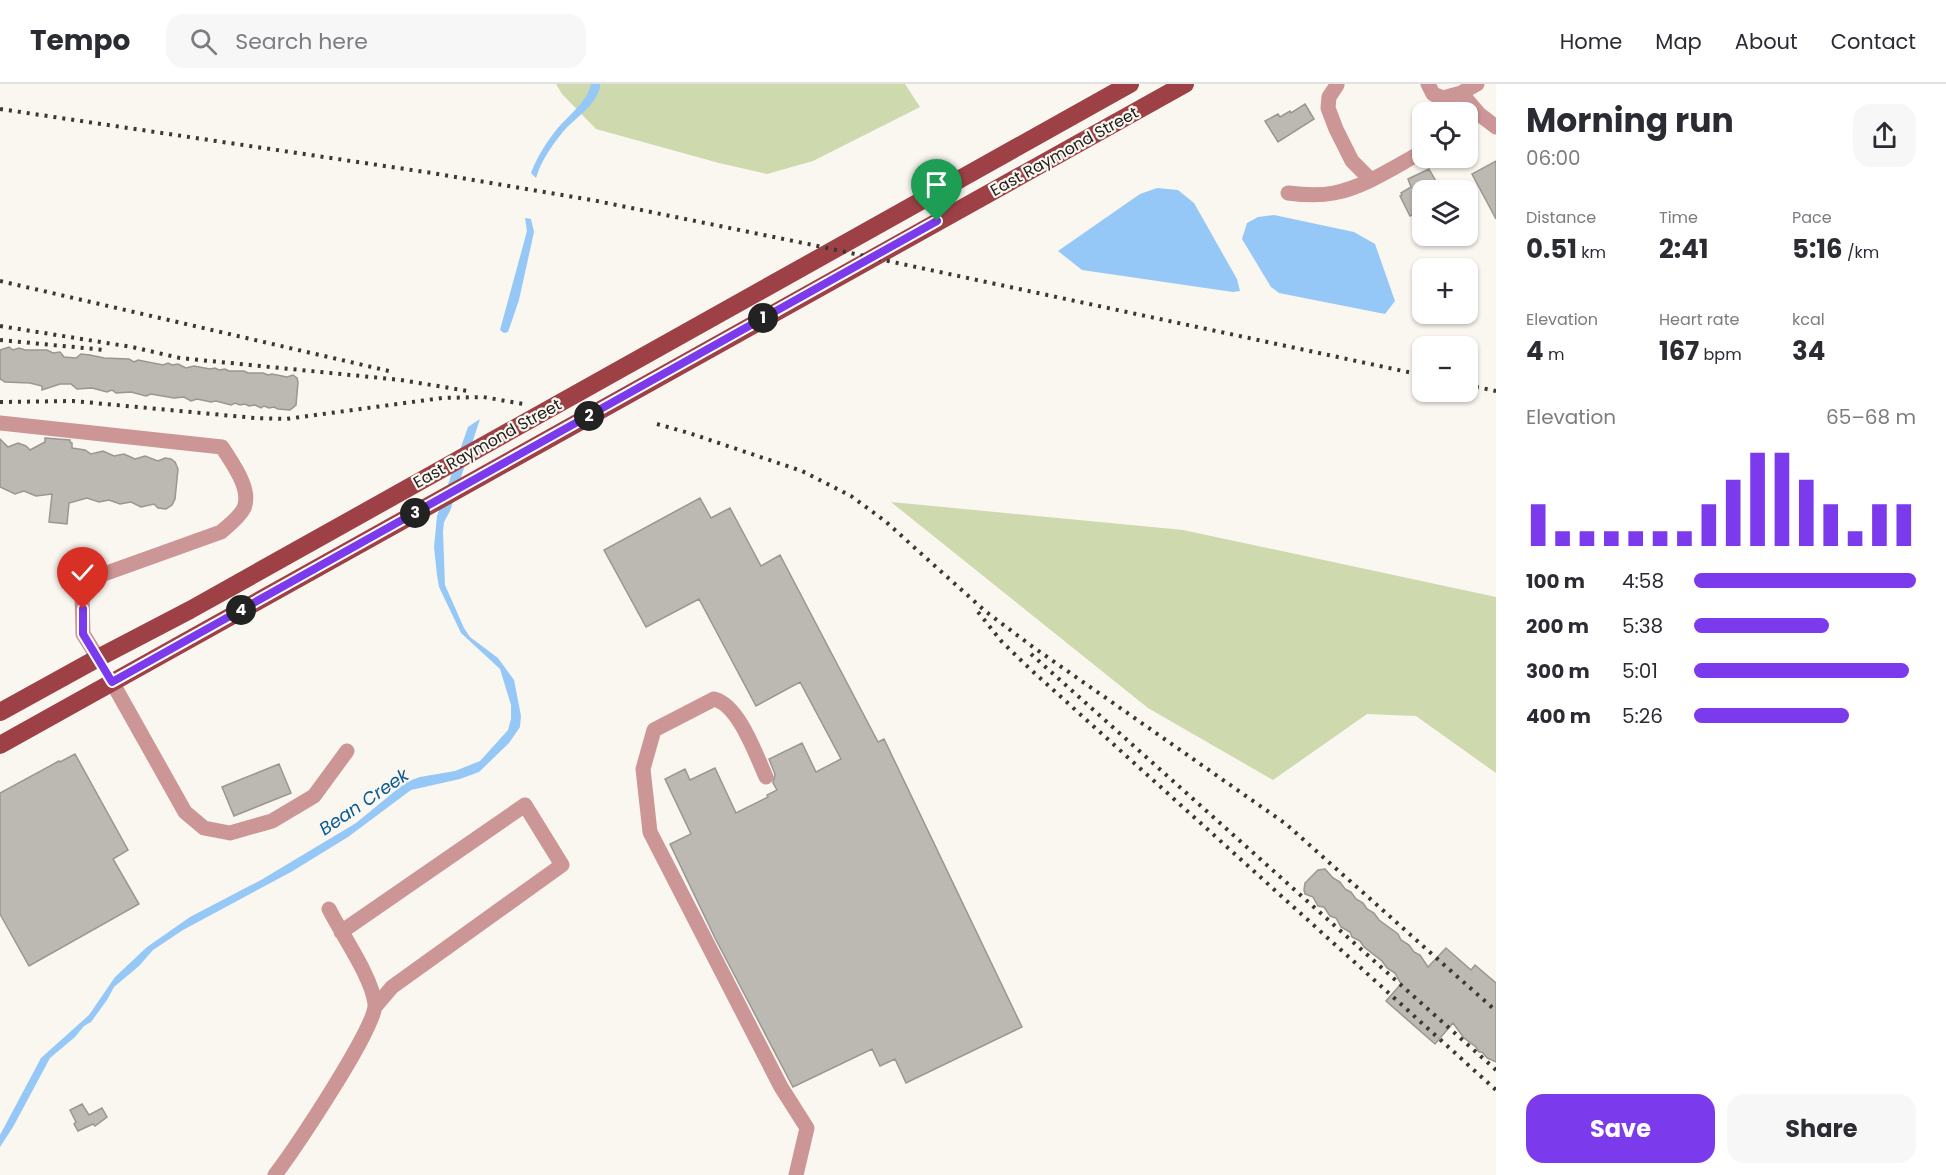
<!DOCTYPE html>
<meta charset="utf-8">
<style>
:root{--surface:#fff;--page:#f7f7f7;--text:#2b2b33;--muted:#7c7c81;--line:#e1e1e2;--accent:#7c3aed}
body{margin:0;font-family:Poppins,sans-serif;background:var(--page);color:var(--text);height:100vh;display:flex;flex-direction:column;font-size:22px;white-space:nowrap}
*{box-sizing:border-box;margin:0}
p{font-size:20px;color:var(--muted)}
.icon{flex:none;width:33px;height:33px;fill:none;stroke:currentColor;stroke-width:2;stroke-linecap:round;stroke-linejoin:round}
.map{position:relative;flex:1;overflow:hidden}
.sheet{display:flex;flex-direction:column;background:var(--surface);width:450px}
.sheet>*{flex:none}
.buttons{position:absolute;left:1412px;top:18px;display:grid;gap:12px}
.buttons a{display:grid;place-items:center;width:66px;height:66px;border-radius:12px;background:var(--surface);box-shadow:0 2px 4px #0004;font-size:30px}
.pin{position:absolute;display:grid;place-items:center;width:51px;height:51px;color:#fff;margin:-62px -26px;border-radius:50% 50% 50% 0;rotate:-45deg;box-shadow:0 0 6px #0007}
.pin .icon{rotate:45deg}
.km{position:absolute;width:30px;height:30px;margin:-15px;border-radius:50%;background:#222;color:#fff;font-size:16px;line-height:30px;text-align:center}
.round{display:grid;place-items:center;flex:none;width:63px;height:63px;border-radius:18px;background:var(--page)}
.overview{display:flex;align-items:center;justify-content:space-between;height:102px;padding:0 30px}
h1{font-size:33px;font-weight:700;line-height:45px}
.figures{display:grid;grid-template-columns:repeat(3,1fr);gap:9px;height:102px;padding:6px 30px}
.figures div{display:grid;align-content:center}
.figures b{font-size:26px;font-weight:700}
.figures small{font-size:16px;font-weight:400}
.figures p{font-size:16px}
.chart{height:168px;padding:12px 30px}
.chart p{display:flex;justify-content:space-between}
.chart svg{width:100%;height:108px;margin-top:6px;stroke:var(--accent);stroke-width:6}
.primary-button{display:flex;gap:12px;margin-top:auto;padding:12px 30px}
.primary-button a{flex:1;height:69px;border-radius:18px;background:var(--accent);color:#fff;font-size:24px;font-weight:700;line-height:69px;text-align:center}
.primary-button a+a{background:var(--page);color:var(--text)}
ul{padding:0 30px;list-style:none;font-size:20px}
li{display:grid;grid-template-columns:96px 72px 1fr;align-items:center;height:45px}
li i{height:15px;border-radius:8px;background:var(--accent)}
header{display:flex;align-items:center;gap:36px;box-sizing:border-box;height:84px;padding:0 30px;background:var(--surface);border-bottom:2px solid var(--line)}
header strong{font-size:28px}
nav{display:flex;gap:33px;margin-inline-start:auto;font-size:21px}
.search{width:420px;height:54px;background:var(--page);display:flex;align-items:center;gap:15px;box-sizing:border-box;padding:0 21px;border-radius:18px;color:var(--muted);font-size:22px}
main{display:flex;flex:1;min-height:0}
.map>svg:first-child{display:block}
.green{fill:#ced9ad}
.water{fill:#96c8f7}
.building{fill:#bcb8b2;stroke:#9a9690;stroke-width:1.5}
.lines{fill:none;stroke-linecap:round;stroke-linejoin:round}
.minor{stroke:#cc9696;stroke-width:15}
.major{stroke:#9e4147;stroke-width:18}
.rail{stroke:#393835;stroke-width:4;stroke-dasharray:3 6;stroke-linecap:butt}
.route-casing{stroke:#fff;stroke-width:12}
.route{stroke:#7c3aed;stroke-width:8}
.labels{text-anchor:middle;stroke-width:4.5;stroke-linejoin:round;paint-order:stroke}
.street-label{font-size:16px;fill:#1f1e1c;stroke:#faf6f0}
.water-label{font-size:18px;font-style:italic;fill:#0a5a93;stroke:#faf6f0}
</style>
<header>
<strong>Tempo</strong>
<div class="search"><svg class="icon" aria-label="search" viewBox="0 0 24 24"><circle cx="10" cy="10" r="6"/><path d="M15 15l6 6"/></svg>Search here</div>
<nav><a>Home</a><a>Map</a><a>About</a><a>Contact</a></nav>
</header>
<main>
<div class="map">
<svg width="1496" height="1091" viewBox="0 0 1496 1091">
<rect width="100%" height="100%" fill="#faf6f0"/>
<path class="green" d="M556,0H905L920,23L813,77L767,90L719,79L596,45L562,10Z
M891,418L1183,446L1496,513V689L1416,632L1367,630L1273,696L1148,624Z"/>
<path class="water" d="M591,0H600V2C597,22 574,34 562,49C551,63 541,77 536,94L531,89C537,73 546,59 557,45C568,32 588,17 591,0Z
M1157,104L1178,106L1194,119L1237,195L1240,207L1233,208L1082,186L1058,167L1140,110Z
M1274,131L1354,148L1375,160L1395,217L1385,230L1279,209L1271,203L1242,155L1247,139L1258,133Z
M525,134L531,135L534,148L519,216L508,248L504,249L500,246L527,147Z
M480,335L450,427L444,438L443,448L445,501L464,544L470,553L498,574L514,596L521,632L520,643L509,659L479,688L460,695L411,706L348,753L291,788L183,846L153,866L139,882L114,903L107,916L91,938L84,942L75,953L50,974L13,1043L0,1063V1051L41,974L89,931L115,893L147,863L190,833L261,796L356,739L406,698L420,693L455,687L480,677L508,646L511,635V621L500,585L461,549L439,503L437,491L434,463L437,432L468,343Z"/>
<path class="building" d="M1305,20L1314,35L1278,58L1265,37L1278,30L1280,33L1290,27L1291,29Z
M1496,77V135L1472,90Z
M1429,85L1437,99L1422,106V128L1421,126L1410,132L1400,112L1402,111L1401,109L1411,103L1408,95Z
M9,263L13,266L19,264L25,266H47L53,269L60,268L64,273L76,274L81,270L90,271L104,274L129,275L134,278L138,276L163,281L168,279L172,281L178,280L186,284L194,282L210,285L215,284L219,286L225,285L229,287H244L248,289H263L268,291L272,290L287,293L293,291L297,294L298,298L296,321L290,326L278,325L274,323L269,324L264,322L261,324L255,321L249,322L245,320L240,321L235,319L231,321L216,317L211,318L197,315L191,317L184,313L174,314L151,310L146,312L131,308L116,309L112,306L107,308L92,304L77,305L71,300H60L42,306V302L30,299L5,298L0,295V266Z
M45,354L70,356V358L72,359V364L85,366L91,370L103,367L114,372L124,370L135,375L145,372L158,377L165,374L171,375L175,378L178,385L175,415L172,421L166,425L158,424L154,420L141,423L131,418L120,420L109,416L99,418L87,414L69,419L67,440L49,438L52,410L36,412L24,407L15,410L0,403V355L8,363L18,359L26,362L30,366L45,358Z
M700,414L711,434L730,424L761,482L780,471L878,658L884,655L1022,943L906,999L895,975L880,982L872,965L793,1003L715,854L670,760L691,750L665,695L685,685L690,696L715,684L736,729L768,713L767,711L777,706L773,699L775,690L769,675L802,659L816,688L841,675L800,598L756,622L699,515L646,543L604,466Z
M75,670L128,766L113,775L139,820L29,882L0,830V709L59,677L60,678Z
M279,680L291,709L234,732L222,703Z
M1325,785L1333,794L1340,798L1345,805L1351,808L1356,815L1363,819L1367,825L1374,829L1379,836L1398,850L1401,856L1409,861L1414,868L1420,871L1428,883L1446,864L1471,886L1475,881L1496,899V978L1487,974L1482,968H1479L1476,963L1464,954L1453,939L1435,960L1386,917L1401,900L1395,889L1387,884L1382,877L1364,863L1360,857L1352,853L1350,848L1341,843L1336,834L1330,832L1324,823L1318,822L1313,813L1305,810L1304,806L1305,799L1318,786Z
M82,1020L89,1031L102,1024L107,1033L95,1042L93,1040L78,1047L74,1040L76,1038L70,1026Z"/>
<g class="lines">
<path class="minor" d="M1428,0L1433,10L1443,14L1461,9L1477,0
M1337,1L1329,13L1328,24L1336,45L1352,77L1371,96
M1461,9L1479,30L1496,43
M1288,109C1303,111 1319,112 1334,109C1365,103 1394,83 1422,68
M0,339L222,363C232,379 252,405 244,424C239,434 229,441 221,448L90,495L82,510L83,550L98,574
M112,598L185,728L204,744L230,749L272,737L314,712L347,667
M766,693C756,671 739,621 714,615L654,646L643,685L650,748L781,1003L807,1044L796,1091
M341,848L525,721L562,781L392,903L375,923
M275,1091C293,1067 377,943 375,920C372,893 342,851 329,825"/>
<path class="major" d="M0,628L98,574L190,526L1130,0
M0,661L1185,0"/>
<path class="rail" d="M0,25L432,89L592,116L813,161L1422,291
M0,197L389,287
M0,242L132,263L180,274L401,296L468,307
M0,256L105,266
M1467,301L1496,307
M0,318L73,317L255,334L286,335L442,314L483,313L524,320
M657,340L689,349L802,387L851,412L885,437L985,527L1033,563L1286,740L1496,927
M978,528L1002,558L1029,584L1496,1006
M1031,570L1496,986"/>
</g>
<g class="lines">
<g class="route-casing">
<path id="route" d="M83,525V550L112,598L937,137"/>
</g>
<use href="#route" class="route"/>
</g>
<g class="labels">
<g class="street-label">
<text transform="translate(1064 67) rotate(-29)" y="6">East Raymond Street</text>
<text transform="translate(487 359) rotate(-29)" y="6">East Raymond Street</text>
</g>
<g class="water-label">
<text transform="translate(364 718) rotate(-34)" y="6">Bean Creek</text>
</g>
</g>
</svg>
<div class="buttons">
<a><svg class="icon" aria-label="locate" viewBox="0 0 24 24"><circle cx="12" cy="12" r="6"/><path d="M12 2v4M12 18v4M2 12h4M18 12h4"/></svg></a>
<a><svg class="icon" aria-label="layers" viewBox="0 0 24 24"><path d="M12 4l9 5-9 5-9-5zM3 14l9 5 9-5"/></svg></a>
<a>+</a>
<a>−</a>
</div>
<div class="pin" style="left:937px;top:137px;background:#1e9e55"><svg class="icon" aria-label="arrive" viewBox="0 0 24 24"><path d="M6 21V4h12l-3 4 3 4H6"/></svg></div>
<div class="pin" style="left:83px;top:525px;background:#d93025"><svg class="icon" aria-label="check" viewBox="0 0 24 24"><path d="M5 12l5 5 9-10"/></svg></div>
<b class="km" style="left:763px;top:234px">1</b>
<b class="km" style="left:589px;top:332px">2</b>
<b class="km" style="left:415px;top:429px">3</b>
<b class="km" style="left:241px;top:526px">4</b>
</div>
<section class="sheet">
<div class="overview"><div><h1>Morning run</h1><p>06:00</p></div><a class="round"><svg class="icon" aria-label="share" viewBox="0 0 24 24"><path d="M12 15V3M7 8l5-5 5 5M5 13v7h14v-7"/></svg></a></div>
<div class="figures">
<div><p>Distance</p><b>0.51<small> km</small></b></div>
<div><p>Time</p><b>2:41</b></div>
<div><p>Pace</p><b>5:16<small> /km</small></b></div>
</div>
<div class="figures">
<div><p>Elevation</p><b>4<small> m</small></b></div>
<div><p>Heart rate</p><b>167<small> bpm</small></b></div>
<div><p>kcal</p><b>34</b></div>
</div>
<div class="chart"><p><span>Elevation</span>65–68 m</p>
<svg viewBox="0 0 160 44" preserveAspectRatio="none"><path d="M5 44V27M15 44V38M25 44V38M35 44V38M45 44V38M55 44V38M65 44V38M75 44V27M85 44V17M95 44V6M105 44V6M115 44V17M125 44V27M135 44V38M145 44V27M155 44V27"/></svg>
</div>
<ul>
<li><b>100 m</b>4:58<i style="width:100%"></i></li>
<li><b>200 m</b>5:38<i style="width:61%"></i></li>
<li><b>300 m</b>5:01<i style="width:97%"></i></li>
<li><b>400 m</b>5:26<i style="width:70%"></i></li>
</ul>
<div class="primary-button"><a>Save</a><a>Share</a></div>
</section>
</main>
